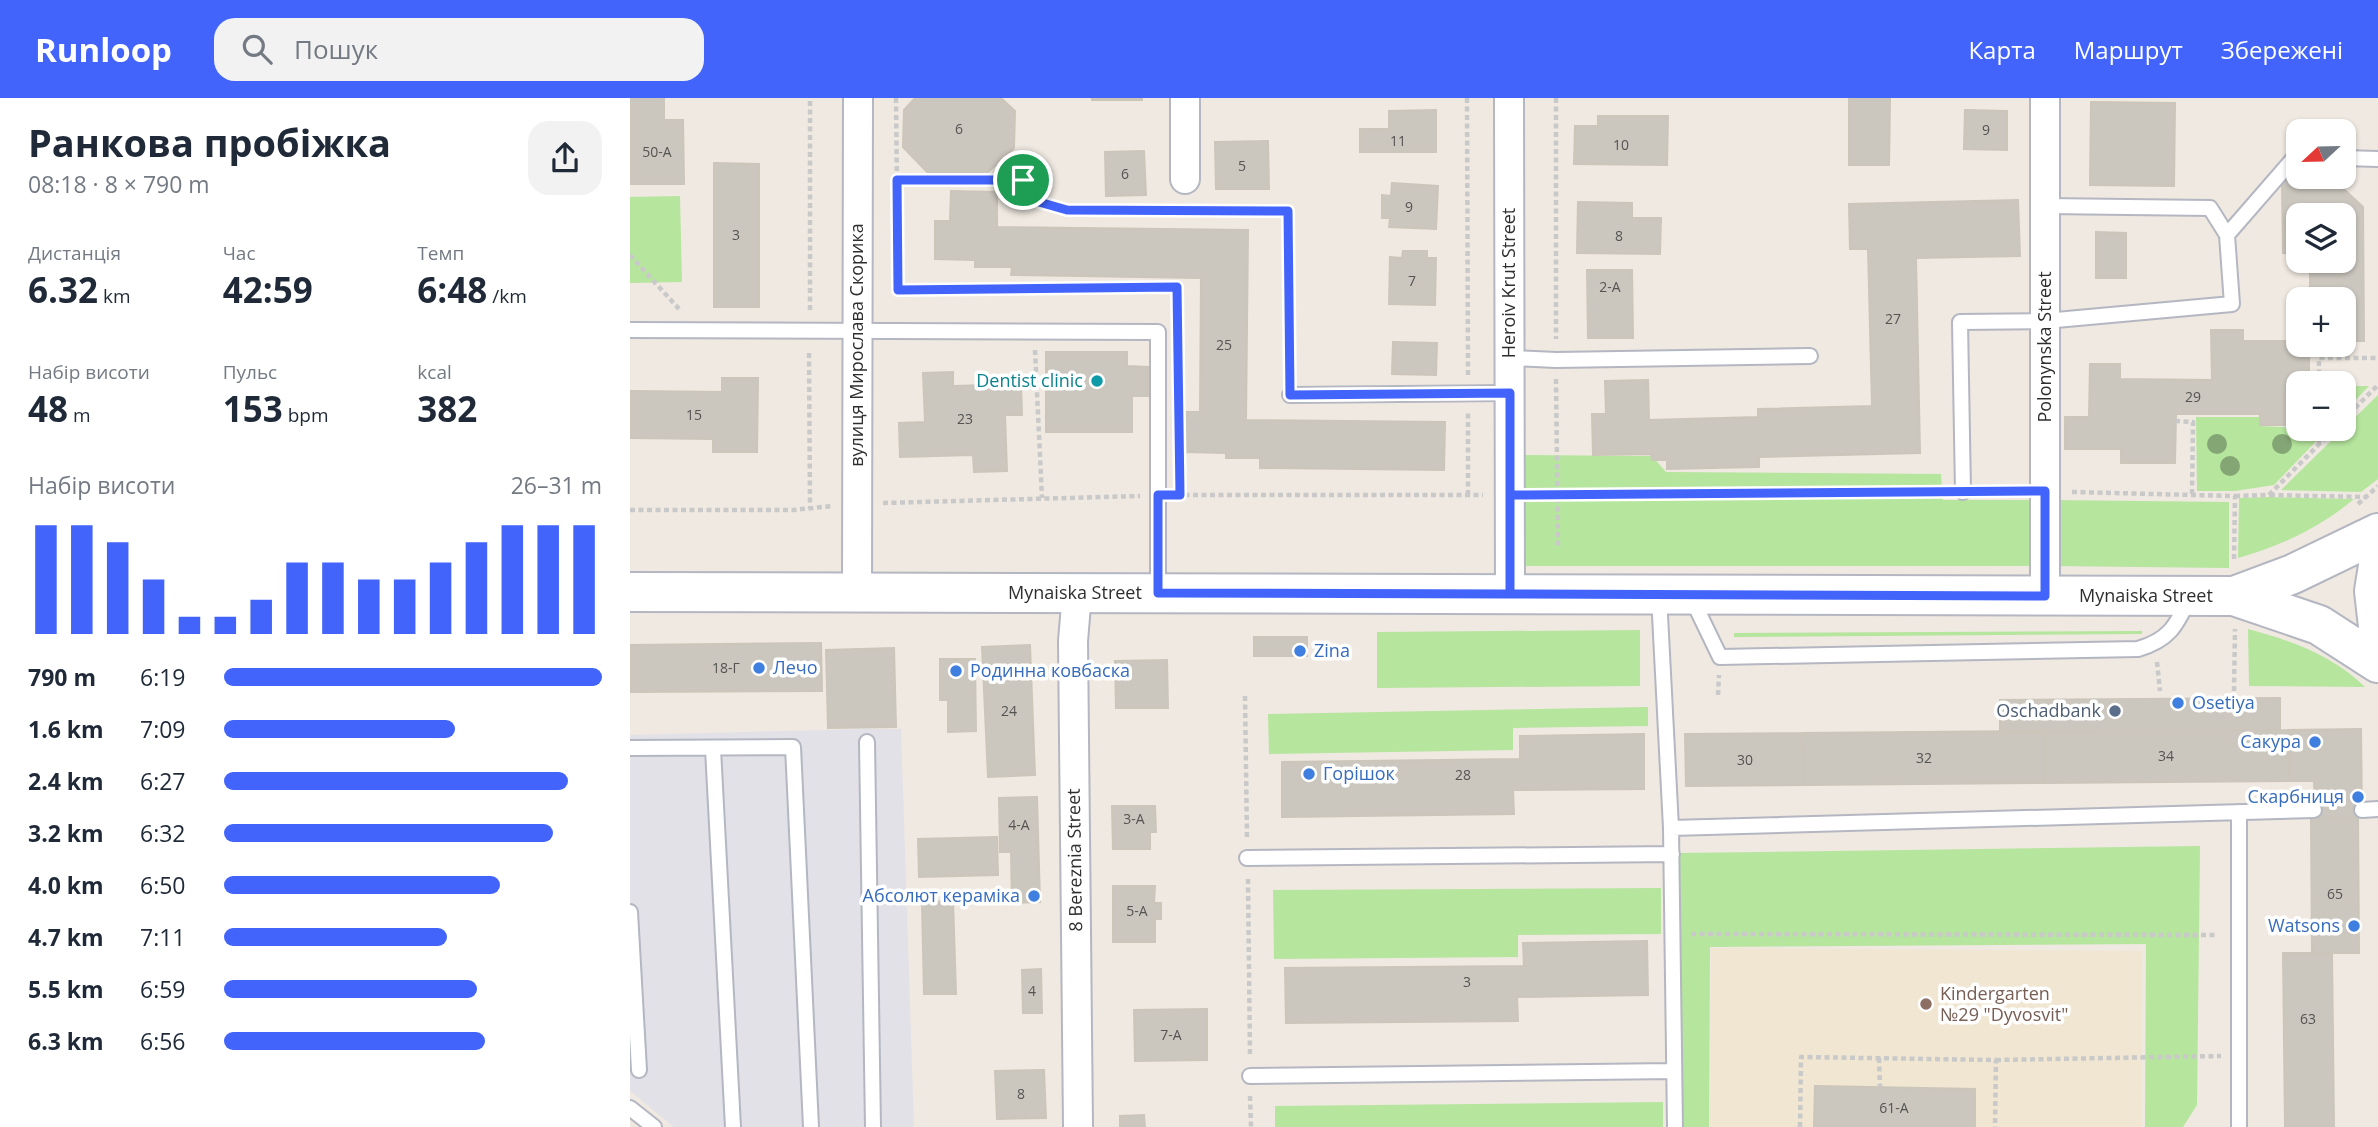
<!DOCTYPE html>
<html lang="uk">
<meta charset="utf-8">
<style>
:root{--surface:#fff;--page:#f2f2f3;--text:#1f2937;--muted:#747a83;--accent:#4264fb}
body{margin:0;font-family:"Open Sans",sans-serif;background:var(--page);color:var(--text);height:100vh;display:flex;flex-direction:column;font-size:26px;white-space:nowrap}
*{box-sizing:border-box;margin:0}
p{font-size:23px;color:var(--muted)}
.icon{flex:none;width:38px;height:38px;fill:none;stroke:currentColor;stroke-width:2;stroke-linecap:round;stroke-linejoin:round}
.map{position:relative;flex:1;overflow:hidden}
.details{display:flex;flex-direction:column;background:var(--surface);width:630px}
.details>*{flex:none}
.needle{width:46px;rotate:248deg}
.controls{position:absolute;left:1656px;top:21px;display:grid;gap:14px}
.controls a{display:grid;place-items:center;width:70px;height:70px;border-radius:14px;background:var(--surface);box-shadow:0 2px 5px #0004;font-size:35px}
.pin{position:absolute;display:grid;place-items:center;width:60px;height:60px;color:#fff;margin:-30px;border:4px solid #fff;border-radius:50%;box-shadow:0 2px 7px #0007}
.round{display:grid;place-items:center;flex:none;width:74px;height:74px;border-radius:21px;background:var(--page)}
.head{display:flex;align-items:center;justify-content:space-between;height:119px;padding:0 28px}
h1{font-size:38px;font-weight:700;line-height:52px}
.stats{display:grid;grid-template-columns:repeat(3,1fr);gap:10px;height:119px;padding:7px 28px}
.stats div{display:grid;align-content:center}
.stats b{font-size:35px;font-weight:700}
.stats small{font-size:19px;font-weight:400}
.stats p{font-size:19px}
.chart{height:196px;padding:14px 28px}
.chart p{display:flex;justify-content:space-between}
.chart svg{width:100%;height:126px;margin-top:7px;stroke:var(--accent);stroke-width:6}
ul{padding:0 28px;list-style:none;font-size:23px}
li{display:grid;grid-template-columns:112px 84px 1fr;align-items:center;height:52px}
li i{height:18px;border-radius:9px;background:var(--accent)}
header{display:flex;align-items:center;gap:42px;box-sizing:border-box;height:98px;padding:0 35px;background:var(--accent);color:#fff}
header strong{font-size:33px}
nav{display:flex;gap:38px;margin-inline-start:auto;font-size:24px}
.search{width:490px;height:63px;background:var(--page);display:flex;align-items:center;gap:18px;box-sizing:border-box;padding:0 24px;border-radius:21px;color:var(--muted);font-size:26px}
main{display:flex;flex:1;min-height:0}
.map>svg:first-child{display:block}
.industrial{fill:#e3e1e8}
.education{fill:#f0e6d1}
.green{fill:#b6e59e}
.building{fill:#cbc7bf;stroke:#cbc5ba;stroke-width:2}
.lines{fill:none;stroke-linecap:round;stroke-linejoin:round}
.lane-casing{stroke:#b4b7c1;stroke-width:18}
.street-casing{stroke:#b4b7c1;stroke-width:32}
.secondary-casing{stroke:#b4b7c1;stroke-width:42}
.path{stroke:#c9c9c9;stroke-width:4.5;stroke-dasharray:5 3.5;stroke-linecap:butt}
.lane{stroke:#fff;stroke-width:14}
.street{stroke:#fff;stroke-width:28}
.secondary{stroke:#fff;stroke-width:38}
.tree{fill:#84a574}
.route-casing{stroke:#fff;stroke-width:14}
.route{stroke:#4264fb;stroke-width:9}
.culture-dot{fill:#0f9aa8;stroke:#fff;stroke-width:2.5}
.shop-dot{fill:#3f7fe0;stroke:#fff;stroke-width:2.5}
.service-dot{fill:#5c6f8a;stroke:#fff;stroke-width:2.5}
.education-dot{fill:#8d6e63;stroke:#fff;stroke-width:2.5}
.labels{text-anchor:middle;stroke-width:7;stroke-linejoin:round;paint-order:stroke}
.number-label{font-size:14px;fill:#555452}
.street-label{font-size:18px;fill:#2e2e2e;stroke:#fff}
.culture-label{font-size:18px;fill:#0d838f;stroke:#fff;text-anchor:end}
.shop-label{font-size:18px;fill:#366cbe;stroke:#fff;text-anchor:start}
.service-label{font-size:18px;fill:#4e5e75;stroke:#fff;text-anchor:end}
.education-label{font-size:18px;fill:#785e54;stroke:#fff;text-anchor:start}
</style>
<header>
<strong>Runloop</strong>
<div class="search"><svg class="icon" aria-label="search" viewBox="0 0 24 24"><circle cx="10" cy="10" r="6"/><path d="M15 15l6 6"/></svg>Пошук</div>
<nav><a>Карта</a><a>Маршрут</a><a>Збережені</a></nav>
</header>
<main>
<section class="details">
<div class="head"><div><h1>Ранкова пробіжка</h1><p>08:18 · 8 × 790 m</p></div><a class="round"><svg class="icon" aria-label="share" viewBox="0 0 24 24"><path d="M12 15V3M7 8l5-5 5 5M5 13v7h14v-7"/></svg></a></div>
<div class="stats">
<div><p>Дистанція</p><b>6.32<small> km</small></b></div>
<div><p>Час</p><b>42:59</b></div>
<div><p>Темп</p><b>6:48<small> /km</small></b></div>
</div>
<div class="stats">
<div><p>Набір висоти</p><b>48<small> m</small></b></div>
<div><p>Пульс</p><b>153<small> bpm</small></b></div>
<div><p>kcal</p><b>382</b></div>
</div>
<div class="chart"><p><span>Набір висоти</span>26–31 m</p>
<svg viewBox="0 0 160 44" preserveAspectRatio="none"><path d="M5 44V6M15 44V6M25 44V12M35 44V25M45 44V38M55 44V38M65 44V32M75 44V19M85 44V19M95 44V25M105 44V25M115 44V19M125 44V12M135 44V6M145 44V6M155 44V6"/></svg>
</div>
<ul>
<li><b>790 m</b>6:19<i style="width:100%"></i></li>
<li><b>1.6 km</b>7:09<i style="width:61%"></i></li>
<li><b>2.4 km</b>6:27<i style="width:91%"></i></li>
<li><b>3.2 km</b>6:32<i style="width:87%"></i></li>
<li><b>4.0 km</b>6:50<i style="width:73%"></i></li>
<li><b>4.7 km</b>7:11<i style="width:59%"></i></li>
<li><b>5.5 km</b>6:59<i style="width:67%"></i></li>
<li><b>6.3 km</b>6:56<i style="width:69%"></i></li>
</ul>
</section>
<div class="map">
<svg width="1748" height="1029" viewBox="0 0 1748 1029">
<rect width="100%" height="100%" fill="#efe9e1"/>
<path class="industrial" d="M233,631H271L284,1029H44L0,993V637Z"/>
<path class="education" d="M1081,850L1512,853L1511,1029H1080Z"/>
<path class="green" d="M50,98L52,184L0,185V99Z
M1713,288H1739L1713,315Z
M1748,297V381L1731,394L1651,392Z
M1566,319H1629L1630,328L1698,331L1644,387L1605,393H1567Z
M879,357L1022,358L1036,374L1311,376L1313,402H1407L1408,468H879Z
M1639,399L1724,401C1691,429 1649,449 1608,460L1609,400Z
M1421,402L1599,404V470L1420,468Z
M1618,531C1660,542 1704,558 1735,589L1619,588Z
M1010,532V588L747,590V534Z
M1512,533V536L1104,539V535Z
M1018,609V628L883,630V652L639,656L638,616Z
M1570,748L1567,1007L1553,1029H1515L1516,846L1080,849L1079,1029H1048L1049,755Z
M1031,790V836L888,837V859L644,861L643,792Z
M1033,1004V1029H645V1008Z"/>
<path class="building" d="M0,0H34V22H53L54,86H0Z
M285,0H371L385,13L384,50L355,77H300L273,49L274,12Z
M462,0H512V2H462Z
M1219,0H1260L1259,67H1219Z
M1461,4L1545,5L1544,88L1460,87Z
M806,12V54H730V31H759V13Z
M1335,12L1377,13V52L1334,51Z
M968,18H1038L1037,67L944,66L945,28H968Z
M638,43L639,91H586L585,44Z
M514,53L516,97L476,98L475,54Z
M84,65L129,66V209H84Z
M1652,83H1705L1733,109L1734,243H1713V201H1680V163H1713V117H1668V156L1653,155Z
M762,85L808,88L806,131L759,129L760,120H752V97L761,98Z
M321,93L367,94V129L618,132L616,322L815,324L814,372L630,370V360H596V355L555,354L556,314H570L571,180L381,177L382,169H345V162L305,161V123H320Z
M1388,102L1390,158L1286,160L1290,355L1129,359V369L1037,371V362H1022L1021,356L963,357L962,316H976L975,283L1018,282L1019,322L1128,319V311L1242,308L1238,151H1220L1219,106Z
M948,104L1002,105V120H1031L1030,156L947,155Z
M1466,134L1496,135V180H1466Z
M773,153H797V160H806L805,207L759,206L760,159L772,160Z
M957,172H1002L1003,240H958Z
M1581,232H1613V243H1668V247H1679V276H1666V327H1630V316H1546L1545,365H1491V351H1435V319H1459L1460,266H1490V281L1582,282Z
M763,244L807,245L806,277L762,276Z
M416,254H497V268L519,269V298H502V334H416Z
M323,274V288L391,286L392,317H375L377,373L344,374L343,357L270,359L269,325L295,324L293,275Z
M92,280H128L127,354H83V341L0,340V293L92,294Z
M624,539H677V558H624Z
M191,545L192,593L0,594V547Z
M400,547L405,677L358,679L352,549Z
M264,550L266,629L198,630L196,552Z
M310,561H345L346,633L318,634V602H310Z
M537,562L538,610H486L485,563Z
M1650,600V632L1370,634V602Z
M1731,631L1732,719L1685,720L1684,683H1659L1658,632Z
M1658,632L1659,683L1414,685V633Z
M1414,633V685L1174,687L1173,635Z
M1173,635L1174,687L1056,688L1055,636Z
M1014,636V691L883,692L884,716L652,719V664L890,661V638Z
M407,699L410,804L382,805L381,754H370L369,700Z
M482,708H525L526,734H520V751H483Z
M1728,719L1729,855H1682L1681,720Z
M367,739L368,777L289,779L288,741Z
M483,788H525L524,805H531V821H525V844H483Z
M323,803L326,896H294L292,804Z
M1017,843L1018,897L887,899L888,923L656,925L655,870L894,868L893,845Z
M1653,855H1702L1704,1029H1655Z
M411,871L412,915H393L392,872Z
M577,911V962L505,963L504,912Z
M414,972L416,1020L367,1021L365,973Z
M1185,988L1345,991V1029H1184Z
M514,1017L515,1029H490V1018Z"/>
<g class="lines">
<g class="lane-casing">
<path id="lane" d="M1713,60L1748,61
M1597,137L1664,60H1668
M0,232L528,234V495
M880,260L926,262L1180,258
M660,297L880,295
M1333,394L1330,224L1415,223L1602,206L1597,137L1580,110L1415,108
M1029,498L1041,730L1045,1029
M1062,501L1090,559L1508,551C1539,542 1546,528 1559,501
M237,644L243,1029
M0,650L163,649L181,1029
M83,651L103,1029
M1732,712L1748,711
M1041,730L1684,712
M617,760L1042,756
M0,814L9,972
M620,978L1044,973
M0,1010L24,1029
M1609,1029V714"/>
</g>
<g class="street-casing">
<path id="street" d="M555,0V81
M879,0L880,496
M1415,0V498
M227,495L228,0
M447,495L443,543L448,1029"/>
</g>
<g class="secondary-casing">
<path id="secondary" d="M1748,468L1744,493L1748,528
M0,494L1604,498L1689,527L1748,565
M1604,498L1663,476L1748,435"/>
</g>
<path class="path" d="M266,0L268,192L547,189L548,225
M837,0L838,277
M926,0V241
M267,82H393L409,104L437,112L658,113L660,276
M0,157L49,211
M180,212V0
M405,252L412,400
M179,255L180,411
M926,281L928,449
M1689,285V260H1748
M1713,322L1748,287
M1545,323L1563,324L1562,396
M1689,346V331
M1351,393H1388
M1442,394L1605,398L1604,464
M546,397H853
M838,397V314
M907,397L1315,394
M1640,397L1736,399
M1605,398L1639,397L1704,331
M253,405L510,398
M1728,406L1748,388
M0,412H163L202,408
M1527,564L1530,593
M1604,593L1605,531
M1088,597L1089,577
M615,598L617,741
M618,781L620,958
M1061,836L1588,837
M1249,960L1250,989
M1366,962L1591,958
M620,998L621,1029
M1170,1029L1171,959L1366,962L1365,1029"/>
<use href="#lane" class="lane"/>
<use href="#street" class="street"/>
<use href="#secondary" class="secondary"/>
</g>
<g class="tree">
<circle cx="1587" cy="346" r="10"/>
<circle cx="1652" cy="346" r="10"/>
<circle cx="1600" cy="368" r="10"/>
</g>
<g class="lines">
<g class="route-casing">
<path id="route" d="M393,82H267L268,192L547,189L550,397H528V495L880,496V397L1415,393V498L880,496V295L660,297L658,113L437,112L409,104L393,82"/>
</g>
<use href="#route" class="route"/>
</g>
<circle class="culture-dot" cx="467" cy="283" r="7"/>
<g class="shop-dot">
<circle cx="670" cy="553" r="7"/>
<circle cx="129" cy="570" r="7"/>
<circle cx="326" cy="573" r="7"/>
<circle cx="1548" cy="605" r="7"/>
<circle cx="1685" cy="644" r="7"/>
<circle cx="679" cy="676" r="7"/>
<circle cx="1728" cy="699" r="7"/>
<circle cx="404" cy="798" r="7"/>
<circle cx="1724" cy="828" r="7"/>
</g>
<circle class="service-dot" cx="1485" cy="613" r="7"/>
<circle class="education-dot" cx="1296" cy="906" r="7"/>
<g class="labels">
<g class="number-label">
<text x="329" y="36">6</text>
<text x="1356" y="37">9</text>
<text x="768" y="48">11</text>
<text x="991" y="52">10</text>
<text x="27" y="59">50-А</text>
<text x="612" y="73">5</text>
<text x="495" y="81">6</text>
<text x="779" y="114">9</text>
<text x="106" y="142">3</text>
<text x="989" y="143">8</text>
<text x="782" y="188">7</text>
<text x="980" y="194">2-А</text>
<text x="1263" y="226">27</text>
<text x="594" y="252">25</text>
<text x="1563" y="304">29</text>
<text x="64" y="322">15</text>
<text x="335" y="326">23</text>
<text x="96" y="575">18-Г</text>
<text x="379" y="618">24</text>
<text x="1536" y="663">34</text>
<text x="1294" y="665">32</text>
<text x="1115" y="667">30</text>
<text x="833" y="682">28</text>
<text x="504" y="726">3-А</text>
<text x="389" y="732">4-А</text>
<text x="1705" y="801">65</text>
<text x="507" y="818">5-А</text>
<text x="837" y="889">3</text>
<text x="402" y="898">4</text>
<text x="1678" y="926">63</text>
<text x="541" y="942">7-А</text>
<text x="391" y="1001">8</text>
<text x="1264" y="1015">61-А</text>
</g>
<g class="street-label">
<text transform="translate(879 185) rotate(-90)" y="6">Heroiv Krut Street</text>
<text transform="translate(227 247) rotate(-90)" y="6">вулиця Мирослава Скорика</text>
<text transform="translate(1415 249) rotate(-90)" y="6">Polonynska Street</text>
<text x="445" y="501">Mynaiska Street</text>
<text x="1516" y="504">Mynaiska Street</text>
<text transform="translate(445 762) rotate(-91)" y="6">8 Bereznia Street</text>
</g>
<g class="culture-label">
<text x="453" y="289">Dentist clinic</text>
</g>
<g class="shop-label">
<text x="684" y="559">Zina</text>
<text x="143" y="576">Лечо</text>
<text x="340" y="579">Родинна ковбаска</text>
<text x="1562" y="611">Osetiya</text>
<text x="1671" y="650" text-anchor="end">Сакура</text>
<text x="693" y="682">Горішок</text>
<text x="1714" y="705" text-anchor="end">Скарбниця</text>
<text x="390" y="804" text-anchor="end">Абсолют кераміка</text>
<text x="1710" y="834" text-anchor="end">Watsons</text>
</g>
<g class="service-label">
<text x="1471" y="619">Oschadbank</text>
</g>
<g class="education-label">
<text x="1310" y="902">Kindergarten<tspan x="1310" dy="21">№29 "Dyvosvit"</tspan></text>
</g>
</g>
</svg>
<div class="controls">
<a><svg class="needle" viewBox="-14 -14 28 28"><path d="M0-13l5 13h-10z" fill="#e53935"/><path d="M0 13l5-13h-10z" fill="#747a83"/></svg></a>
<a><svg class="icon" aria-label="layers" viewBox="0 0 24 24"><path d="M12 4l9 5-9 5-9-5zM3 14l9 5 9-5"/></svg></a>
<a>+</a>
<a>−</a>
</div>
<div class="pin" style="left:393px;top:82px;background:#1e9e55"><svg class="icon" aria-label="arrive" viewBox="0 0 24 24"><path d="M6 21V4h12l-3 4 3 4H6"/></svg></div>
</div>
</main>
